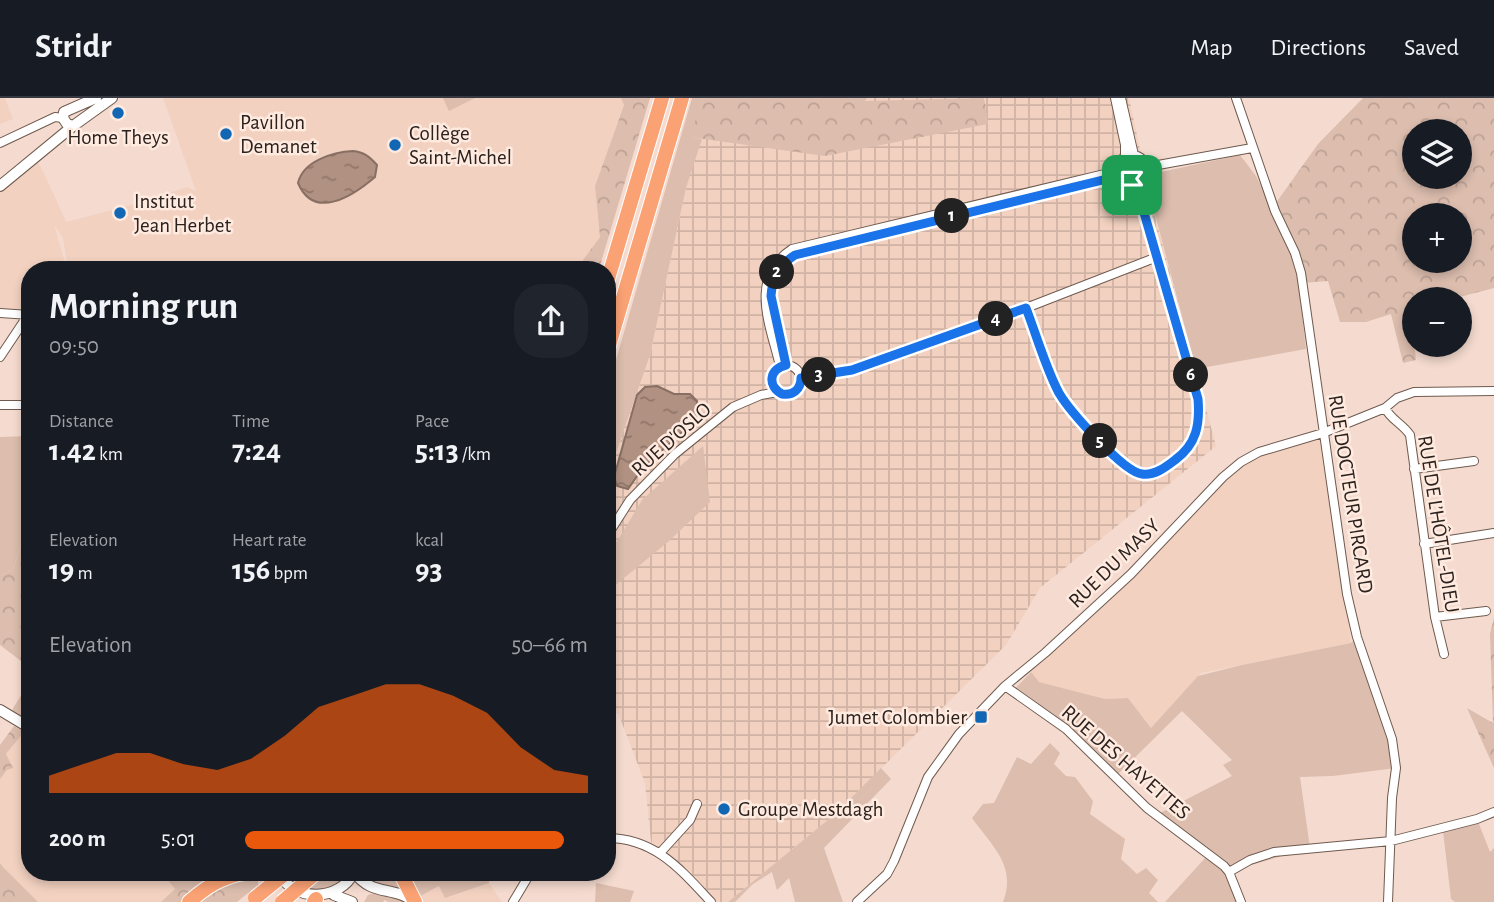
<!DOCTYPE html>
<meta charset="utf-8">
<style>
:root{--surface:#171b24;--page:#20242c;--text:#f1f3f6;--muted:#9ea1a6;--line:#363941;--accent:#ea580c}
body{margin:0;font-family:"Alegreya Sans",sans-serif;background:var(--page);color:var(--text);height:100vh;display:flex;flex-direction:column;font-size:26px;white-space:nowrap}
*{box-sizing:border-box;margin:0}
p{font-size:23px;color:var(--muted)}
.icon{flex:none;width:38px;height:38px;fill:none;stroke:currentColor;stroke-width:2;stroke-linecap:round;stroke-linejoin:round}
.map{position:relative;flex:1;overflow:hidden}
.side{position:absolute;left:21px;top:163px;width:595px;height:620px;display:flex;flex-direction:column;background:var(--surface);border-radius:28px;box-shadow:0 4px 10px #0003}
.side>*{flex:none}
.tools{position:absolute;left:1402px;top:21px;display:grid;gap:14px}
.tools a{display:grid;place-items:center;width:70px;height:70px;border-radius:50%;background:var(--surface);box-shadow:0 4px 10px #0003;font-size:35px}
.pin{position:absolute;display:grid;place-items:center;width:60px;height:60px;color:#fff;margin:-30px;border-radius:14px;box-shadow:0 4px 10px #0006}
.km{position:absolute;width:35px;height:35px;margin:-18px;border-radius:50%;background:#222;color:#fff;font-size:19px;line-height:35px;text-align:center}
.round{display:grid;place-items:center;flex:none;width:74px;height:74px;border-radius:28px;background:var(--page)}
.headline{display:flex;align-items:center;justify-content:space-between;height:119px;padding:0 28px}
h1{font-size:38px;font-weight:600;line-height:52px}
.figures{display:grid;grid-template-columns:repeat(3,1fr);gap:10px;height:119px;padding:7px 28px}
.figures div{display:grid;align-content:center}
.figures b{font-size:30px;font-weight:600}
.figures small{font-size:19px;font-weight:400}
.figures p{font-size:19px}
.chart{height:196px;padding:14px 28px}
.chart p{display:flex;justify-content:space-between}
.chart svg{width:100%;height:126px;margin-top:7px;fill:var(--accent);opacity:.7}
ul{padding:0 28px;list-style:none;font-size:23px}
li{display:grid;grid-template-columns:112px 84px 1fr;align-items:center;height:52px}
li i{height:18px;border-radius:9px;background:var(--accent)}
header{display:flex;align-items:center;gap:42px;box-sizing:border-box;height:98px;padding:0 35px;background:var(--surface);border-bottom:2px solid var(--line)}
header strong{font-size:33px}
nav{display:flex;gap:38px;margin-inline-start:auto;font-size:24px}
.map>svg:first-child{display:block}
.built{fill:#f2d1c0}
.industrial{fill:url(#industrial-grid)}
.green{fill:#dcbdae}
.forest{fill:url(#forest-crowns);fill-rule:evenodd}
.water{fill:url(#water-ripples);stroke:#896f63;stroke-width:2}
.lines{fill:none;stroke-linecap:round;stroke-linejoin:round}
.minor-casing{stroke:#6f5a4f;stroke-width:10}
.secondary-casing{stroke:#6f5a4f;stroke-width:12}
.motorway-casing{stroke:#fff;stroke-width:16}
.minor{stroke:#fff;stroke-width:8}
.secondary{stroke:#fff;stroke-width:10}
.motorway{stroke:#fba274;stroke-width:14}
.motorway-bridge-casing{stroke:#fff;stroke-width:16;stroke-linecap:butt}
.motorway-bridge{stroke:#fba274;stroke-width:14}
.route-casing{stroke:#fff;stroke-width:14}
.route{stroke:#1a73e8;stroke-width:9}
.poi-dot{fill:#1267b5;stroke:#ffeae0;stroke-width:2.5}
.labels{text-anchor:middle;stroke-width:5;stroke-linejoin:round;paint-order:stroke}
.poi-label{font-size:21px;fill:#2b211d;stroke:#ffeae0;text-anchor:start}
.street-label{font-size:21px;fill:#2b211d;stroke:#ffeae0}
</style>
<header>
<strong>Stridr</strong>
<nav><a>Map</a><a>Directions</a><a>Saved</a></nav>
</header>
<div class="map">
<svg width="1494" height="804" viewBox="0 0 1494 804">
<defs>
<pattern id="industrial-grid" width="8" height="8" patternUnits="userSpaceOnUse" patternTransform="scale(1.75)"><rect width="8" height="8" fill="#f2d1c0"/><path d="M0 4h8M4 0v8" fill="none" stroke="#d0b3a5"/></pattern>
<pattern id="forest-crowns" width="20" height="18" patternUnits="userSpaceOnUse" patternTransform="scale(1.75)"><rect width="20" height="18" fill="#dcbdae"/><path d="M2 6a3 3 0 1 1 6 0M12 15a3 3 0 1 1 6 0" fill="none" stroke="#bda295"/></pattern>
<pattern id="water-ripples" width="26" height="14" patternUnits="userSpaceOnUse" patternTransform="scale(1.75)"><rect width="26" height="14" fill="#b19181"/><path d="M2 4q2-2 4 0t4 0M15 11q2-2 4 0t4 0" fill="none" stroke="#907669"/></pattern>
</defs>
<rect width="100%" height="100%" fill="#f5dbcf"/>
<path class="built" d="M0,0H5L13,21L0,26Z
M163,0H621L624,6L595,88L600,139L583,162V171H68L63,140L54,127L67,171L30,172V214L0,210V91L35,59L44,75L66,124L135,106L187,89L196,93Z
M1323,335L1351,545L1201,575L1151,630L1128,600L1105,601L1039,584L1028,570L1162,445L1247,360Z
M24,634L30,637V774H161L175,791L161,804H38L3,769L0,765V681L7,672L6,656Z
M489,785L502,804H419L417,800L440,788L446,800Z"/>
<path class="industrial" d="M714,0H1129L1152,107L1216,348L1040,490L1006,547L835,716L728,804H716L651,744L645,685L618,615L607,618V381L650,257L686,90Z"/>
<path class="green" d="M443,0H475L449,13Z
M692,0H703L691,39L702,41L686,90L650,257L607,381V293Z
M1240,57L1256,78L1295,155L1306,251L1196,271L1147,86L1161,74Z
M30,338V398L26,401L28,425L13,471L0,478V339Z
M703,348L710,404L669,443L607,494V453L618,442L642,402Z
M1357,539L1392,641L1396,670L1333,678L1300,679L1310,750L1230,773L1244,804H1165L1206,759L1156,717L1232,678L1223,667L1232,662L1182,613L1115,679L1061,627L1013,593L1031,574L1039,584L1105,601L1128,600L1151,630L1198,578L1242,567L1351,545Z
M1050,645L1060,655L1054,666L1066,678L1075,679L1093,703L1090,716L1125,741L1121,761L1137,776L1146,770L1158,782L1149,795L1158,804H1003C1017,768 992,748 972,720L983,706L994,705L1017,659L1031,666Z
M881,670L891,681L824,750L843,804H795L789,780L777,792L772,774L753,786L735,804H728L835,716Z
M1477,721L1490,754L1494,750V804H1455L1451,801L1443,733Z
M278,774H354L316,801Z
M361,774H389L405,792L371,787L361,777Z
M404,774H488L489,785L445,800L439,788L417,800Z
M596,785L634,793L630,804H595Z
M378,794L410,804H388L385,802L383,804H364L368,797Z"/>
<path class="forest" d="M621,0H650L599,171H583V162L600,139L595,88L624,7Z
M703,0H867L865,3L984,0L988,26L825,58L690,39Z
M1363,0H1494V190L1452,201H1414V220L1412,221L1416,262L1403,265L1391,216L1366,224H1340L1328,183L1302,185L1295,155L1273,109L1318,46ZM1414,33H1460V79H1414ZM1414,117H1460V163H1414Z
M30,398V553L21,563L0,547V478L13,471L28,425L26,401Z
M1494,520V670L1467,610L1493,625L1490,536Z
M30,582V606L26,615L30,617V624L11,614Z
M14,628L24,634L6,656L13,670L7,672L0,681V647Z
M0,765L3,769L38,804H0Z
M161,774H215L185,804H161L175,791Z
M258,778V787L237,804H198L216,789Z"/>
<path class="water" d="M353,53C364,54 370,59 377,67L375,79C353,98 314,123 298,85C303,63 333,54 353,53Z
M657,288L674,296H690L697,303L696,321L642,371L628,391L617,388L614,379L637,297L645,289Z"/>
<g class="lines">
<g class="minor-casing">
<path id="minor" d="M1115,0L1125,47V59
M1121,0L1134,57
M1236,0L1275,113L1295,155L1301,175L1347,496L1357,539L1392,641L1396,670L1392,700L1388,804
M0,45L55,19L63,20
M1117 72a15 15 0 1 1 30 0a15 15 0 1 1-30 0Z
M1147,69L1252,50
M1026,210C1036,237 1045,270 1059,295C1069,312 1123,374 1142,376C1154,378 1166,369 1175,362C1197,346 1200,326 1198,301L1136,87
M0,215L30,217
M0,259L28,217
M786,267L771,198C772,180 779,167 795,157L1111,81L1121,82
M771 282a15 15 0 1 1 30 0a15 15 0 1 1-30 0Z
M780,268C770,226 748,180 792,151L1117,73
M801,280L852,272L1026,210L1157,159
M0,307H30
M1385,310C1391,322 1403,326 1410,337L1435,519L1444,556
M1414,371L1474,363
M607,438L630,402L675,356L733,309L761,297L777,294
M1424,446L1494,435
M1435,519L1486,513
M1005,588L1066,631L1147,710L1224,768L1229,774L1241,804
M607,740C655,740 681,772 711,804
M660,755L690,722L697,706
M1229,774L1250,762L1274,754L1391,743L1477,721L1494,714
M513,804L531,774
M857,804L887,776L894,763L928,679L959,636L1005,588L1045,555L1131,476L1223,379L1241,364L1259,354L1323,335L1385,310L1397,300L1414,294L1494,293"/>
</g>
<g class="secondary-casing">
<path id="secondary" d="M73,28L67,26L63,20L64,14L96,0
M0,88L73,28L112,0
M0,612L30,630
M354,774C373,799 391,787 415,804
M279,775C293,804 340,804 354,774
M334,797L352,804"/>
</g>
<g class="motorway-casing">
<path id="motorway" d="M607,184L662,0
M607,254L682,0
M400,774L415,804
M189,804C209,786 230,774 258,774
M314,804L316,801"/>
</g>
<use href="#minor" class="minor"/>
<use href="#secondary" class="secondary"/>
<use href="#motorway" class="motorway"/>
<g class="motorway-bridge-casing">
<path id="motorway-bridge" d="M255,800L287,774
M282,804L317,774"/>
</g>
<use href="#motorway-bridge" class="motorway-bridge"/>
</g>
<g class="lines">
<g class="route-casing">
<path id="route" d="M1111,80L1136,87L1198,301C1200,326 1197,346 1175,362C1166,369 1154,378 1142,376C1123,374 1069,312 1059,295C1046,271 1036,236 1026,210L852,272L801,280C801,291 793,298 782,296C767,288 769,271 786,267L771,198C772,180 779,167 795,157Z"/>
</g>
<use href="#route" class="route"/>
</g>
<g class="poi-dot">
<circle cx="118" cy="15" r="7"/>
<circle cx="226" cy="36" r="7"/>
<circle cx="395" cy="47" r="7"/>
<circle cx="120" cy="115" r="7"/>
<rect x="974" y="612" width="14" height="14" rx="3.5"/>
<circle cx="724" cy="711" r="7"/>
</g>
<g class="labels">
<g class="poi-label">
<text x="240" y="31">Pavillon<tspan x="240" dy="24">Demanet</tspan></text>
<text x="409" y="42">Collège<tspan x="409" dy="24">Saint-Michel</tspan></text>
<text x="118" y="46" text-anchor="middle">Home Theys</text>
<text x="134" y="110">Institut<tspan x="134" dy="24">Jean Herbet</tspan></text>
<text x="967" y="626" text-anchor="end">Jumet Colombier</text>
<text x="738" y="718">Groupe Mestdagh</text>
</g>
<g class="street-label">
<text transform="translate(671 341) rotate(-42)" y="7">RUE D'OSLO</text>
<text transform="translate(1351 396) rotate(81)" y="7">RUE DOCTEUR PIRCARD</text>
<text transform="translate(1439 426) rotate(81)" y="7">RUE DE L’HÔTEL-DIEU</text>
<text transform="translate(1114 465) rotate(-44)" y="7">RUE DU MASY</text>
<text transform="translate(1126 664) rotate(41)" y="7">RUE DES HAYETTES</text>
</g>
</g>
</svg>
<div class="tools">
<a><svg class="icon" aria-label="layers" viewBox="0 0 24 24"><path d="M12 4l9 5-9 5-9-5zM3 14l9 5 9-5"/></svg></a>
<a>+</a>
<a>−</a>
</div>
<div class="pin" style="left:1132px;top:87px;background:#1e9e55"><svg class="icon" aria-label="arrive" viewBox="0 0 24 24"><path d="M6 21V4h12l-3 4 3 4H6"/></svg></div>
<b class="km" style="left:952px;top:118px">1</b>
<b class="km" style="left:777px;top:174px">2</b>
<b class="km" style="left:819px;top:277px">3</b>
<b class="km" style="left:996px;top:221px">4</b>
<b class="km" style="left:1100px;top:343px">5</b>
<b class="km" style="left:1191px;top:277px">6</b>
<section class="side">
<div class="headline"><div><h1>Morning run</h1><p>09:50</p></div><a class="round"><svg class="icon" aria-label="share" viewBox="0 0 24 24"><path d="M12 15V3M7 8l5-5 5 5M5 13v7h14v-7"/></svg></a></div>
<div class="figures">
<div><p>Distance</p><b>1.42<small> km</small></b></div>
<div><p>Time</p><b>7:24</b></div>
<div><p>Pace</p><b>5:13<small> /km</small></b></div>
</div>
<div class="figures">
<div><p>Elevation</p><b>19<small> m</small></b></div>
<div><p>Heart rate</p><b>156<small> bpm</small></b></div>
<div><p>kcal</p><b>93</b></div>
</div>
<div class="chart"><p><span>Elevation</span>50–66 m</p>
<svg viewBox="0 0 160 44" preserveAspectRatio="none"><path d="M0 44V38L10 34L20 30L30 30L40 34L50 36L60 32L70 24L80 14L90 10L100 6L110 6L120 10L130 16L140 28L150 36L160 38V44z"/></svg>
</div>
<ul>
<li><b>200 m</b>5:01<i style="width:93%"></i></li>
</ul>
</section>
</div>
